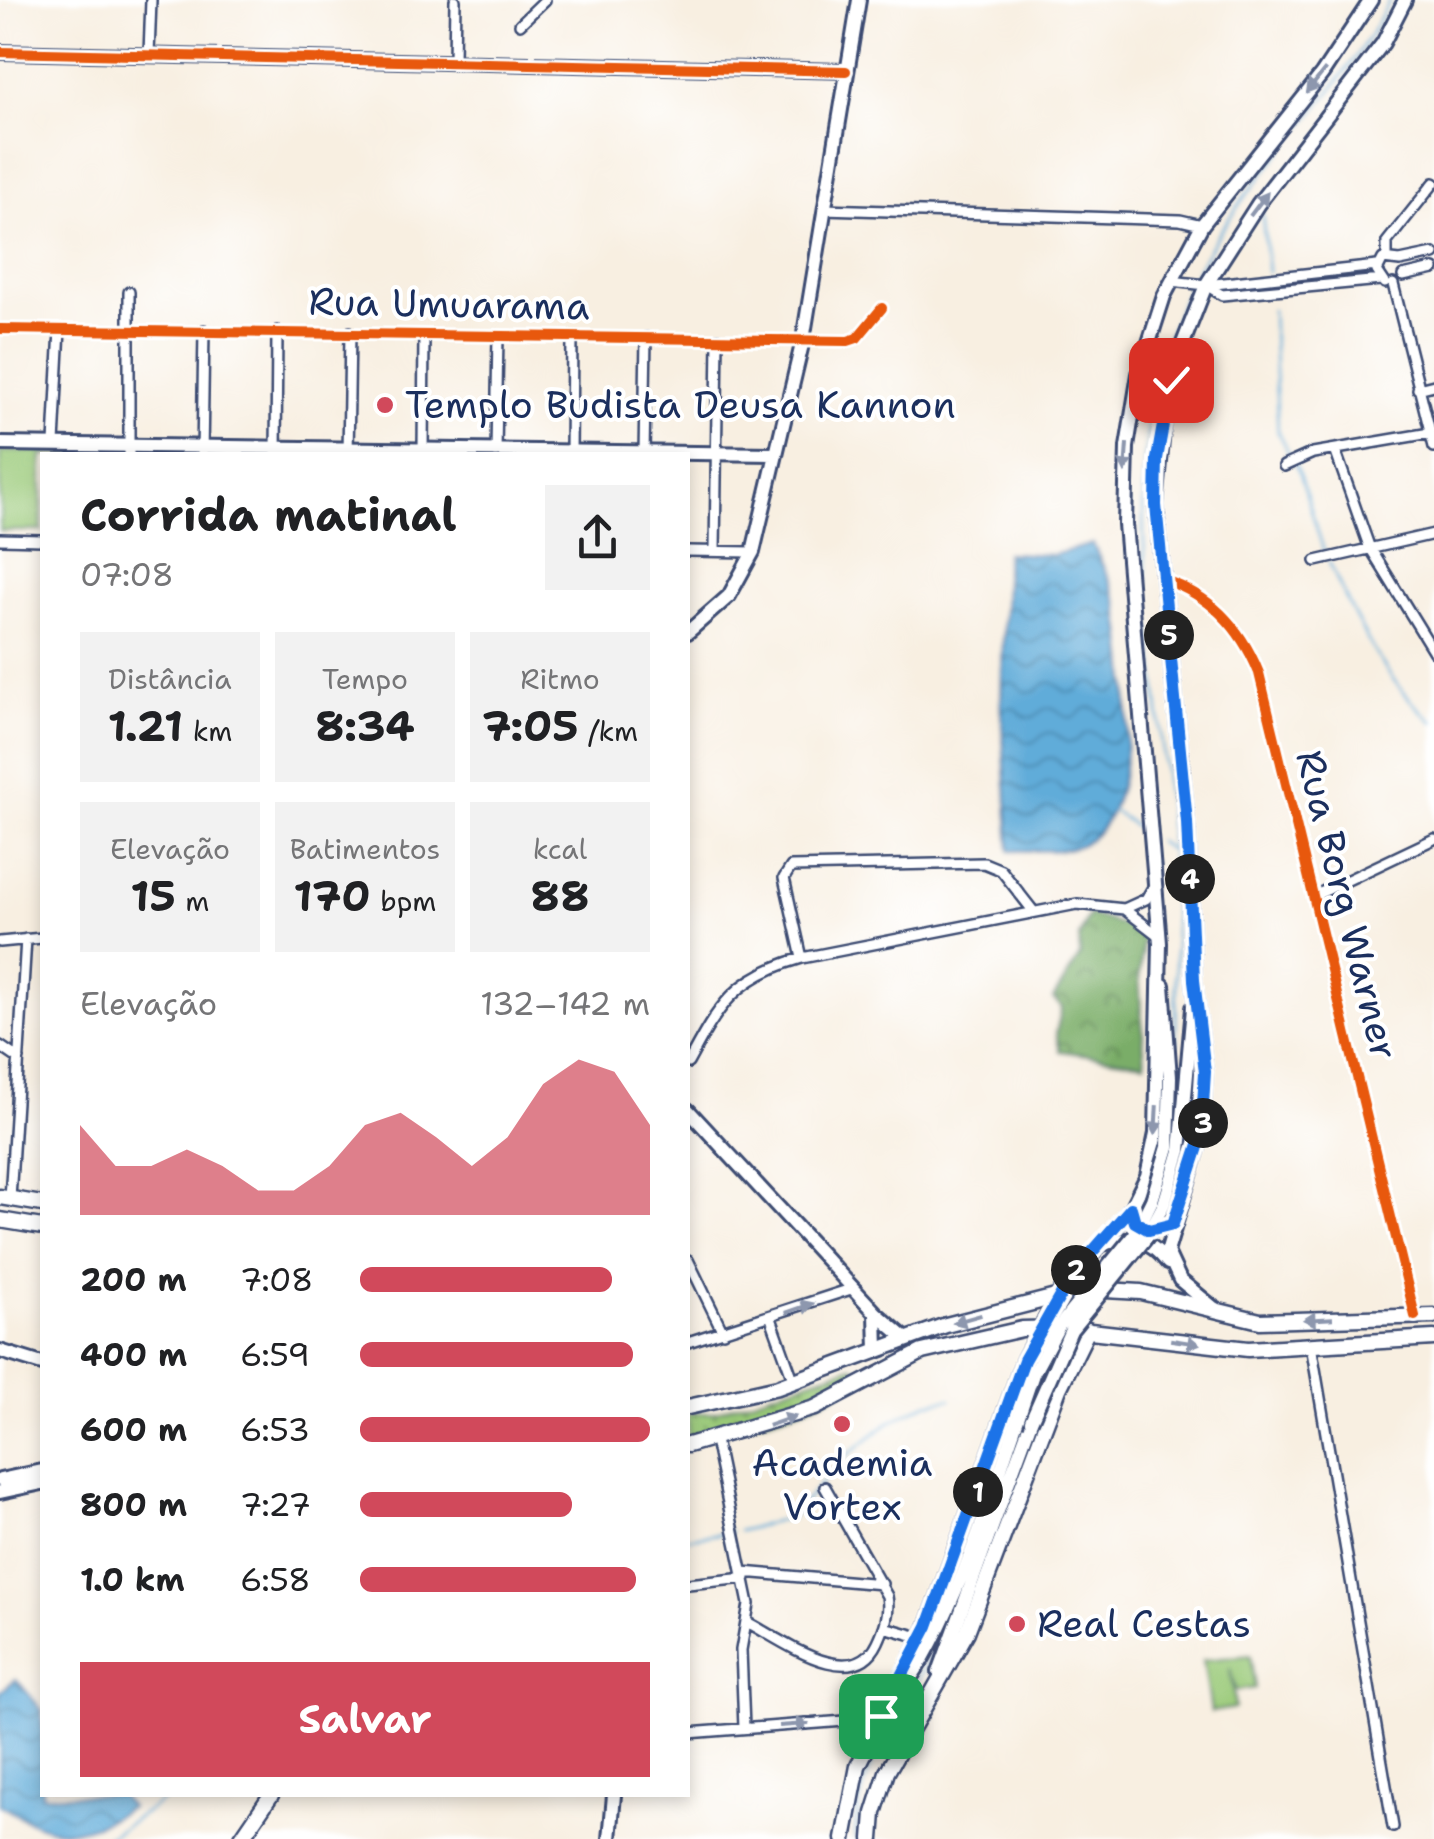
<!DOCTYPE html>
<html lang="pt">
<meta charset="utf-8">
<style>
:root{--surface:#fff;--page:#f2f2f2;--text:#202124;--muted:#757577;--accent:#d1495b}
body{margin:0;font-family:"Shantell Sans",sans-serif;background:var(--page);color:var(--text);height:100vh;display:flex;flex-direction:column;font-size:38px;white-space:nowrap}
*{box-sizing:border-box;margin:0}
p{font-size:32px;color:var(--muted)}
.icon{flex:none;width:55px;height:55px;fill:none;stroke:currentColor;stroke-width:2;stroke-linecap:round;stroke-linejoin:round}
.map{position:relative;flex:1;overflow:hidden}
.drawer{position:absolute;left:40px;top:452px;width:650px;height:1345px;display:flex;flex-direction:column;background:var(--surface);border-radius:0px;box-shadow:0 5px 15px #0003}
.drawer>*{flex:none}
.pin{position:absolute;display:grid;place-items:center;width:85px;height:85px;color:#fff;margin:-42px;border-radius:20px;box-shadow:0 5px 15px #0006}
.km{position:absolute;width:50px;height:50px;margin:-25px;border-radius:50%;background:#222;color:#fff;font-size:28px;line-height:50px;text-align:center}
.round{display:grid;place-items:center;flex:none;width:105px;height:105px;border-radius:0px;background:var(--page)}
.summary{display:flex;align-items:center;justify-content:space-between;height:170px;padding:0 40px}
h1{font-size:45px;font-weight:700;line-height:75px}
.figures{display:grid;grid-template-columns:repeat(3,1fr);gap:15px;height:170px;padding:10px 40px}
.figures div{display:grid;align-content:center;border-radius:0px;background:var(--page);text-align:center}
.figures b{font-size:42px;font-weight:700}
.figures small{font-size:28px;font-weight:400}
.figures p{font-size:28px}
.chart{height:280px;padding:20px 40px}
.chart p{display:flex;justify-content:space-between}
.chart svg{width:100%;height:180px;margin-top:10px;fill:var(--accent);opacity:.7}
.button{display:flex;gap:20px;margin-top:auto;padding:20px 40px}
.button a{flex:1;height:115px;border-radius:0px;background:var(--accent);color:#fff;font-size:40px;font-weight:700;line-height:115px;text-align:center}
ul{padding:0 40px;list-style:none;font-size:32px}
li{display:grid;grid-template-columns:160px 120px 1fr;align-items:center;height:75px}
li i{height:25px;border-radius:12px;background:var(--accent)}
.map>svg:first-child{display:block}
.grass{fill:url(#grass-dots);stroke:#5a7c6a;stroke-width:2.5}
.forest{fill:url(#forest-crowns);stroke:#4a6e63;stroke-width:2.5}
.garden{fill:#99c977;stroke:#5a7c6a;stroke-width:2.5}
.water{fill:url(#water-waves);stroke:#3e6e9c;stroke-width:2.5}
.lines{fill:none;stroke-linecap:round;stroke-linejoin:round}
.stream{stroke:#60acd9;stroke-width:2.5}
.street-casing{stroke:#3c4c72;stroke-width:14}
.secondary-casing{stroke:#3c4c72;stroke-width:18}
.primary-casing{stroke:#3c4c72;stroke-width:19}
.street{stroke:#fff;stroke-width:9}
.secondary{stroke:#fff;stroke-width:12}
.primary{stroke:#fff;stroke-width:14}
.secondary-bridge-casing{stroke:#3c4c72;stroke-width:18;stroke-linecap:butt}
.secondary-bridge{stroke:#fff;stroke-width:12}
.cycleway-casing{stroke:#fff;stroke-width:16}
.cycleway{stroke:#e8590c;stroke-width:10}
.oneway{fill:#8d97ae}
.route-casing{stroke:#fff;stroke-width:20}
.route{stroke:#1a73e8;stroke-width:12}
.poi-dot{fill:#d1495b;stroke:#fff;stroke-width:4}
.labels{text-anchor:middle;stroke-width:8;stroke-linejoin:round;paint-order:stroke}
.street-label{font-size:38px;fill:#1b2f5e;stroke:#fff}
.poi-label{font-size:38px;fill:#1b2f5e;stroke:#fff;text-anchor:start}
</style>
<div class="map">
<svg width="1434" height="1839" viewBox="0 0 1434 1839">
<defs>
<pattern id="grass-dots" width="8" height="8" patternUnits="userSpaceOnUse" patternTransform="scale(2.5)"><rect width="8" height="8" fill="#99c977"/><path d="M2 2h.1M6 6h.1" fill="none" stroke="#7ca465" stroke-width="1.8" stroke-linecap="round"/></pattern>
<pattern id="forest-crowns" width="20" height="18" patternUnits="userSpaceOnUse" patternTransform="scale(2.5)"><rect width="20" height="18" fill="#7aad68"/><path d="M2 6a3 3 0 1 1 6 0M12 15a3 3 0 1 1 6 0" fill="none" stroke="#638d59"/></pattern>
<pattern id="water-waves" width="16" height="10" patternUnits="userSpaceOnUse" patternTransform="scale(2.5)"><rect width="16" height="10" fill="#60acd9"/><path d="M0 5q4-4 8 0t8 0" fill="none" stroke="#4e8cb3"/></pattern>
</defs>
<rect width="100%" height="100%" fill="#fff"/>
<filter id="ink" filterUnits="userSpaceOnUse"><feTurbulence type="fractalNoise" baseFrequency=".01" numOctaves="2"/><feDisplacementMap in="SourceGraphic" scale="20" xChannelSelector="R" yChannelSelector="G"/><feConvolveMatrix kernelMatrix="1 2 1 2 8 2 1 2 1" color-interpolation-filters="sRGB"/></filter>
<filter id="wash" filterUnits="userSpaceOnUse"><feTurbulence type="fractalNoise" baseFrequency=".0048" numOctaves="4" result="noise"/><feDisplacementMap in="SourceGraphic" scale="40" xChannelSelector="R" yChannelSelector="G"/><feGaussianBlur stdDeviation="2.25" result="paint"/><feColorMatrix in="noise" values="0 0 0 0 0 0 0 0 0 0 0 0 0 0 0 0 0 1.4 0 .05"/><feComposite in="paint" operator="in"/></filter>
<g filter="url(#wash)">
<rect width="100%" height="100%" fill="#f8efe1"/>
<path class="grass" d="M853,1366L860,1374C841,1408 727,1428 688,1440V1413H711Z"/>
<path class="forest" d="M1089,914L1144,932L1139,978L1145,1063L1060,1051L1056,1033L1062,1007L1053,999L1080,956L1079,937Z"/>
<path class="garden" d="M0,451L123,452L42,455V531H0Z
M1250,1655L1255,1688L1235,1691L1230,1668L1235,1708L1211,1712L1203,1660Z"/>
<path class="water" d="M1093,544C1101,564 1115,587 1119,608C1128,666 1143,805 1086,842C1067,854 1032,850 1010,851L1001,702L1006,553L1053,555Z
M16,1679L42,1710V1795H119L130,1807C78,1839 53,1839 0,1805V1692Z"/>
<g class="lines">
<path class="stream" d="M1262,213L1268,272
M1192,280C1243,177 1338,103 1390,0
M1272,310L1278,433L1300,474L1325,555
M1329,562C1354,618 1385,683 1434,722
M1111,809L1146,834
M1157,841L1171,851
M1175,1071C1179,961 1172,853 1162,744C1148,583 1117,440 1188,288
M739,1531L790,1518L844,1458L888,1423L927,1403L951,1399
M688,1538L731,1532
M105,1839L171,1795
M856,1839C853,1764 914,1697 944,1631"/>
</g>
</g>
<g filter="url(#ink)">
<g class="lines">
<g class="street-casing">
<path id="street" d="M520,24L545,0
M149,54L151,0
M454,60L455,0
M823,209L1180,220L1202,225
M1387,257V242L1434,183
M1403,276L1434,269
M1171,281L1206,285L1377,266
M1385,283L1377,271L1383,259L1400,261L1434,254
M1393,284L1434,447
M1206,285L1222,295L1381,280
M0,329L848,341L857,338L882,308
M1418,389L1434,385
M54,443L60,329
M1335,450L1369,546L1434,652
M423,451L424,334
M496,452L498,335
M644,454L646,337
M129,455V292
M202,455L204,330
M276,455L277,331
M348,455L350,332
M571,455L572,336
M1284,466L1313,453L1430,433
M0,539L42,540
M688,551L753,552
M715,551L718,338
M1316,561L1434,534
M1164,580C1211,595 1241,628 1259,673L1415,1316
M1314,896L1434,839
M1124,909L1146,899L1155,884
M0,942L42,938
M802,958L784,878L791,867L984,863L1001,870L1034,912
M0,1046L19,1059
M688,1063C719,1005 735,977 802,958L1077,904L1124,909L1159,936
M10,1199L26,939
M688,1260L723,1332
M771,1318L794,1382
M688,1342L854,1288
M1311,1345L1393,1827
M715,1440L749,1604L741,1650L744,1728
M743,1572L882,1584
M688,1584L745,1578
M747,1622C780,1639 853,1695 878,1642C885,1627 890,1613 887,1596L825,1487
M884,1627L923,1638
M688,1733L845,1721L866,1722L875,1728"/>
</g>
<g class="secondary-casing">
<path id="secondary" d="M0,52L846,71
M0,444L776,454
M688,632L729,596L753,552L803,340L859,0
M1163,985L1170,1077L1168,1147
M688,1110L876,1313L905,1338
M1180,1151L1193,1008
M1103,1244C1131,1235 1150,1239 1168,1263
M1060,1293L1131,1208L1147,1176L1156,1133L1160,943L1125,524L1127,447L1139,374L1164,296L1202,225L1322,74L1371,0
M1215,1309L1180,1280L1167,1252L1201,1138L1205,1072L1194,981L1187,822L1156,505L1165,408L1178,356L1206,285L1258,204L1383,43L1405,0
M876,1313L877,1351
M0,1351L42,1364
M0,1480L42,1471
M0,1492L42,1483
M939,1672L1031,1421
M894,1699C945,1645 990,1498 1016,1424
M610,1839L614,1795"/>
</g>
<g class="primary-casing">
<path id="primary" d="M0,1197L42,1204
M0,1220L42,1227
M688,1407L778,1387L946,1325L1087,1289L1141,1292L1260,1321L1434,1316
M688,1445L815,1408L922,1352L1022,1329L1064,1328L1248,1349L1434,1338
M241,1839L271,1795
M844,1839L858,1766L928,1626L1024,1360L1060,1293
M872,1839L874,1813L887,1772L967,1632L1059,1389L1088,1330"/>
</g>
<use href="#street" class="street"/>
<use href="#secondary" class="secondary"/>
<use href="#primary" class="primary"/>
<g class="secondary-bridge-casing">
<path id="secondary-bridge" d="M1031,1421L1071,1330L1146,1238L1164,1204L1180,1151
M1016,1424L1033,1374L1059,1326L1135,1234L1152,1200L1168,1147"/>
</g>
<use href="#secondary-bridge" class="secondary-bridge"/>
<g class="cycleway-casing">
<path id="cycleway" d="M0,52L846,71
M0,329L848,341L857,338L882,308
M1164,580C1211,595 1241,628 1259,673L1415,1316"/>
</g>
<use href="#cycleway" class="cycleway"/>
</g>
<defs><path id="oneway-solid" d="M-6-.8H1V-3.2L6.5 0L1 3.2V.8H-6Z" transform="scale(2.5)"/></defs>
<g class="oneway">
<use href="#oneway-solid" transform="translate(1316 81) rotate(129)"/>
<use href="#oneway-solid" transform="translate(1259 204) rotate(-53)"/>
<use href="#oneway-solid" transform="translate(1126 458) rotate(94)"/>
<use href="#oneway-solid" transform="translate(1156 1120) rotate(93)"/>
<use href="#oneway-solid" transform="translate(800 1308) rotate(-19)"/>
<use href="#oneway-solid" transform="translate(967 1319) rotate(164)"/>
<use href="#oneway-solid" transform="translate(1318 1319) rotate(177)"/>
<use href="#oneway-solid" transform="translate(1185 1342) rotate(9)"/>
<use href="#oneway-solid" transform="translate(782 1421) rotate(-19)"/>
<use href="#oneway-solid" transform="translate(794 1725) rotate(-4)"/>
</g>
</g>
<g class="lines" filter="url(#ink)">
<g class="route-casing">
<path id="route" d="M881,1716L928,1626L1024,1360L1072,1275L1131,1208L1135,1222L1149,1230L1173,1224L1201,1138L1205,1072L1194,980L1187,822L1156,505L1157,459L1171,380"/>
</g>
<use href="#route" class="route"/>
</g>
<g class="poi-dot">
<circle cx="385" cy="405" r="10"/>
<circle cx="842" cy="1424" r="10"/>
<circle cx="1017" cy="1624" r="10"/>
</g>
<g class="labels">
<g class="street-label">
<text transform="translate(449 304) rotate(1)" y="13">Rua Umuarama</text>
<text transform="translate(1347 905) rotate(76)" y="13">Rua Borg Warner</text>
</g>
<g class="poi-label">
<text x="405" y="418">Templo Budista Deusa Kannon</text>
<text x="842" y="1476" text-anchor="middle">Academia<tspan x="842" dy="44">Vortex</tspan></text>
<text x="1037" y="1637">Real Cestas</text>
</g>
</g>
</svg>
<div class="pin" style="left:881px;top:1716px;background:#1e9e55"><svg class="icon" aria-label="arrive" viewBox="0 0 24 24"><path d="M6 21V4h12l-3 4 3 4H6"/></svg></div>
<div class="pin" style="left:1171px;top:380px;background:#d93025"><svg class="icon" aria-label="check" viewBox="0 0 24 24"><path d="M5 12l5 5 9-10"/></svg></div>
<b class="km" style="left:978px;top:1492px">1</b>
<b class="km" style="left:1076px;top:1270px">2</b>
<b class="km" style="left:1203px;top:1123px">3</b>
<b class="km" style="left:1190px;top:879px">4</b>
<b class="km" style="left:1169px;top:635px">5</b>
<section class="drawer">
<div class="summary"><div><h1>Corrida matinal</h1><p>07:08</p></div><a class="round"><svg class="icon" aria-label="share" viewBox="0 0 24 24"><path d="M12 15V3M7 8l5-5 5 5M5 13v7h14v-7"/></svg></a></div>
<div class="figures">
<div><p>Distância</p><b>1.21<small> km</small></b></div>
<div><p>Tempo</p><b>8:34</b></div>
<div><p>Ritmo</p><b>7:05<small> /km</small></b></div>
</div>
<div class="figures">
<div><p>Elevação</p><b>15<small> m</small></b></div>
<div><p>Batimentos</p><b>170<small> bpm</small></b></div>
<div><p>kcal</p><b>88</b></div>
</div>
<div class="chart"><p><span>Elevação</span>132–142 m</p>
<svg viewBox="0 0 160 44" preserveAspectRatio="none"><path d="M0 44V22L10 32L20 32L30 28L40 32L50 38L60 38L70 32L80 22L90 19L100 25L110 32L120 25L130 12L140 6L150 9L160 22V44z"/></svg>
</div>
<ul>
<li><b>200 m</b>7:08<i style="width:87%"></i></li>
<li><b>400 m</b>6:59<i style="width:94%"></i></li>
<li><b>600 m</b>6:53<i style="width:100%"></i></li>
<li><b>800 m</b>7:27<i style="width:73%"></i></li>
<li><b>1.0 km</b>6:58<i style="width:95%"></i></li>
</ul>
<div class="button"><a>Salvar</a></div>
</section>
</div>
